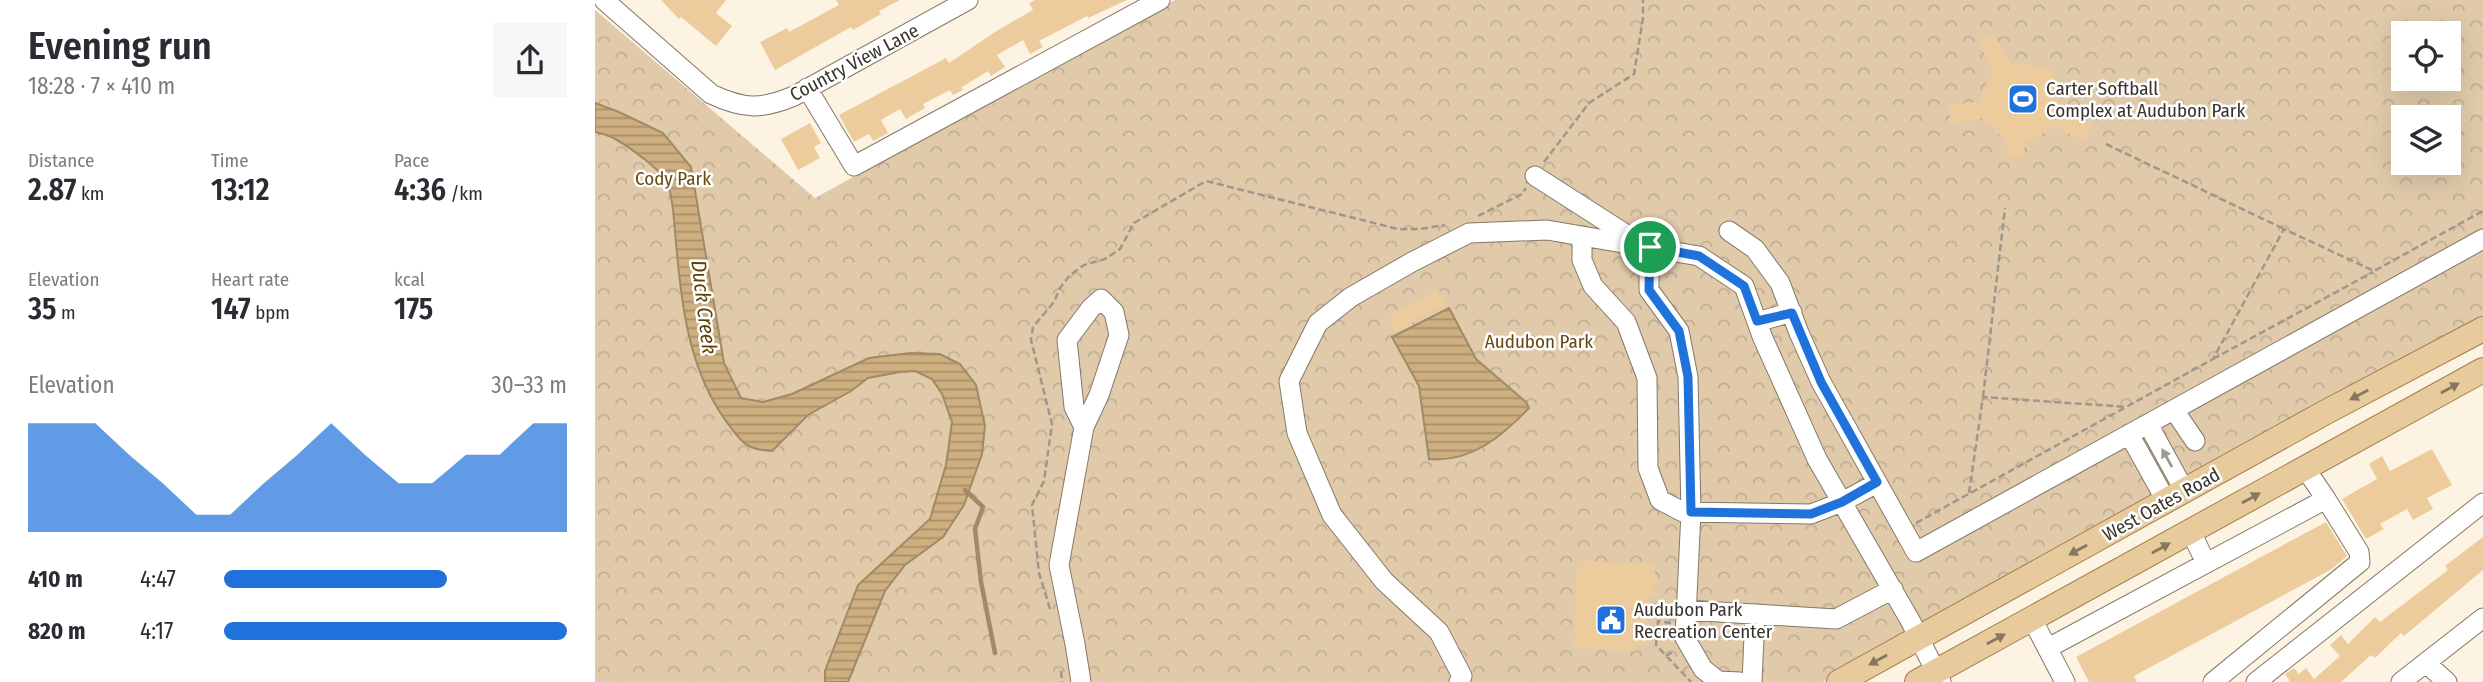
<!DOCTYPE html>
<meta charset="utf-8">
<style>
:root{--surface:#fff;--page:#f7f7f7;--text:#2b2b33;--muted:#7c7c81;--accent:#1f71db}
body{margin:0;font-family:"Fira Sans Condensed",sans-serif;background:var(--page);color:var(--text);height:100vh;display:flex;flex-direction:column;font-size:26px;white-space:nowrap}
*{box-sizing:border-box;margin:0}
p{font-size:23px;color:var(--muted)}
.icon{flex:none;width:38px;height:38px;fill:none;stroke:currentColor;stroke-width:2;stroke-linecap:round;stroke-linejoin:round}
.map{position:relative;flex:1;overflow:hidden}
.side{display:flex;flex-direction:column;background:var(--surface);width:595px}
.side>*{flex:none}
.fabs{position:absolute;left:1796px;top:21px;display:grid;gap:14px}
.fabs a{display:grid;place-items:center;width:70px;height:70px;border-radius:0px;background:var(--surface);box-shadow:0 7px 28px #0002;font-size:35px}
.pin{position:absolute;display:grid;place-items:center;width:60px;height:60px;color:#fff;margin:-30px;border:4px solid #fff;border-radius:50%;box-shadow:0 2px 7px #0007}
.round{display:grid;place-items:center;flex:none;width:74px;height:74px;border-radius:0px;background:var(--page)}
.overview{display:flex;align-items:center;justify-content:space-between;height:119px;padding:0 28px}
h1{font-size:38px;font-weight:600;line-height:52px}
.figures{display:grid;grid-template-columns:repeat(3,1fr);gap:10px;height:119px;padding:7px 28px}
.figures div{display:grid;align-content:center}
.figures b{font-size:30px;font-weight:600}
.figures small{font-size:19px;font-weight:400}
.figures p{font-size:19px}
.chart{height:196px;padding:14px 28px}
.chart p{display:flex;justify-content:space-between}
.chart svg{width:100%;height:126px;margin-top:7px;fill:var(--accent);opacity:.7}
ul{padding:0 28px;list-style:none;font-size:23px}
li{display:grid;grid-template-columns:112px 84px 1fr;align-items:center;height:52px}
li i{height:18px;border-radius:9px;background:var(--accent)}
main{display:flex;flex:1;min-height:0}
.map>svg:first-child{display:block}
.park{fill:url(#park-crowns);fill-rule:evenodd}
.water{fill:url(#water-rules);stroke:#a18a66;stroke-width:2}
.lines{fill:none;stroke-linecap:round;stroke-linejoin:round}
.stream{stroke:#a18a66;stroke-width:4.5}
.building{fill:#eccc9c}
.minor-casing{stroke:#847867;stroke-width:21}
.major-casing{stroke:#a07f4b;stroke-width:26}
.path{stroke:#9f978b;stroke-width:2.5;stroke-dasharray:7 3.5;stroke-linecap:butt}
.minor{stroke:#fff;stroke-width:19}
.major{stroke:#e8cb9d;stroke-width:24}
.oneway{fill:#87775e}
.oneway2{fill:#9c9995}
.route-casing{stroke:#fff;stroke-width:14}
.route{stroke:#1f71db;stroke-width:9}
.labels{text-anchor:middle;stroke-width:5;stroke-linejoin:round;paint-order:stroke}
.street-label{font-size:19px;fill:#38332b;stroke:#fff}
.poi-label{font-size:19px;fill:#38332b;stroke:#fff;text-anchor:start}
.park-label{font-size:19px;fill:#684910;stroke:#fff}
.water-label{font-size:21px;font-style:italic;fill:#5f4003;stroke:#fff}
</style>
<main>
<section class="side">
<div class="overview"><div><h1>Evening run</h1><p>18:28 · 7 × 410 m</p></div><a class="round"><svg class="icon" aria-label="share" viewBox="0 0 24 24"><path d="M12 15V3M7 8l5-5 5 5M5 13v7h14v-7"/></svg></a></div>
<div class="figures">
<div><p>Distance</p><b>2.87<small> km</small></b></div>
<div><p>Time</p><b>13:12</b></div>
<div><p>Pace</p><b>4:36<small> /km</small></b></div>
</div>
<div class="figures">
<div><p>Elevation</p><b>35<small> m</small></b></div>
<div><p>Heart rate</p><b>147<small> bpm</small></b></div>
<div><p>kcal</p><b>175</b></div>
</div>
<div class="chart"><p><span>Elevation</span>30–33 m</p>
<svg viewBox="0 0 160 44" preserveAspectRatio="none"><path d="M0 44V6L10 6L20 6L30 17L40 27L50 38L60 38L70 27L80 17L90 6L100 17L110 27L120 27L130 17L140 17L150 6L160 6V44z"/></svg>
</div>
<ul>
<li><b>410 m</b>4:47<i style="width:65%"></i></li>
<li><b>820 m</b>4:17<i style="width:100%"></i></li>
</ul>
</section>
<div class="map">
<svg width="1888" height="682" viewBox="0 0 1888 682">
<defs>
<pattern id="park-crowns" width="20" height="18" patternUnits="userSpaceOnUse" patternTransform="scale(1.75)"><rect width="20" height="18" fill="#e0caaa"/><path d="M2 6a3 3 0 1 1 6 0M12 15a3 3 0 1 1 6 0" fill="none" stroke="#c1ae92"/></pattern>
<pattern id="water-rules" width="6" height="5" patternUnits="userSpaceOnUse" patternTransform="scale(1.75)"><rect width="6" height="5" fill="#ceaf80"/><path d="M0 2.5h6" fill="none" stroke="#a88f69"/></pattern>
</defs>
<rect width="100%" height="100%" fill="#fdf3e3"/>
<path class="park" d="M580,0H1888V324L1733,406L1679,426L1554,503L1228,682H0V10L220,198ZM1808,33H1853V79H1808ZM1808,117H1853V163H1808Z"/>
<path class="water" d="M0,103L24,112L68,133L96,167L129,363L146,398L168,402L197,394L274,358L315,353L345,354L365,364L381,385L390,426L387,454L369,505L348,537L310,565L290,591L253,682H230V671L263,585L335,519L351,465L357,422L347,394L337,379L320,371L305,372L273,378L256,391L213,415L177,451C151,450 146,442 131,421C96,373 87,311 82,253C79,231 80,206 73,184C68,171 33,146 20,139C14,135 7,134 0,132Z
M854,308L881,359L931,402L934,408C907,436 876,463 834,459L824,386L797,337Z"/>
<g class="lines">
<path class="stream" d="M370,490L388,507L380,529L386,582L400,653"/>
</g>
<path class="building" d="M66,0H131L121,13L137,26L121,46L86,17L84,19Z
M241,0H305L284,11L286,14L258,30L256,27L180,70L165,42L192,28L194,32L244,5Z
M440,0H532L493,18L492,16L444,41L448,47L435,54L428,40L402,55L410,67L396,76L393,71L367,87L368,90L358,95L355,90L328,104L330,108L311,119L305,109L286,120L293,133L278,141L274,134L259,142L244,115L351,58L354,63L403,30L438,10L434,3Z
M1398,33L1415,63L1451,67L1459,75L1466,111L1497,125L1489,141L1460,127L1430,143L1428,158L1411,156L1412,142L1387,118L1356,124L1353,106L1384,101L1398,70L1383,42Z
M215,123L226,143L219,147L225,158L203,170L186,139Z
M843,289L852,304L800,332L792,318Z
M1837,449L1857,485L1832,498L1838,509L1818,520L1812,509L1785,524L1789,529L1771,539L1747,499L1782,479L1774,464L1787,456L1795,471Z
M1731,522L1752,556L1737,569L1539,676L1542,682H1494L1481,657Z
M1888,537V570L1809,636L1806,633L1780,658L1776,655L1746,682H1693L1695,681L1690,674L1699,668L1704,674L1711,668L1719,679L1745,656L1735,645L1746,635L1753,644L1780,617L1785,622L1853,570L1850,566Z
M982,561L1060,564L1059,597H1052L1051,644L1041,643L1040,651L979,648Z"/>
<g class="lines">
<g class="minor-casing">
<path id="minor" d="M9,0L116,94C148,109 166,110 199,96L373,0
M212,88L259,166L565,0
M940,176L1043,242
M1134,231L1160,249L1185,283L1204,333L1226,382L1321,552L1888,239
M987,236V260L998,286L1031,322L1052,378L1053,468L1065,500L1088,512L1216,514L1247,502L1282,483
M1054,247V290L1084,331L1093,377L1096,512L1090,638L1108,669L1123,681L1145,682
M1162,322L1197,312
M1579,410L1600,441
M1534,434L1569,497L1586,494L1587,486L1553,424
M1596,532L1611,563
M1091,610L1241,619L1298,589
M1437,619L1470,682
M1453,648L1731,499L1710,468
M1832,664L1852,682
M486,682L480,644L464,565L489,427L504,395L524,335L519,312L506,299L496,308L472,340L479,407L489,427
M864,682L867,676L844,632L789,581L737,515L702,433L694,381L723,323L756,297L817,262L874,233L952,230L1104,256L1149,286L1167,336L1222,459L1316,622L1346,682
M1157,682L1160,614
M1618,682L1765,562L1764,552L1731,499
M1661,682L1888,503
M1806,682L1888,618"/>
</g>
<g class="major-casing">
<path id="major" d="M1244,682L1731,412L1888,329
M1322,682L1888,370"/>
</g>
<path class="path" d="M1511,144L1689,229
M949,162L994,103L1039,74L1048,18V0
M883,216L927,194L931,188
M1618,359L1778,272
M1388,397L1410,208
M1374,493L1388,397L1532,407
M1321,523L1618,359L1689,229L1779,271L1888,211
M455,609L444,573L437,505L449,481L457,424L436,340L438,327L459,302L465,288L475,275L489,265L510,259L525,249L539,223L611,181L803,229H825L850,225
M1076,623L1063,621L1061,645L1096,682
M1071,656L1078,652
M466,671L467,682"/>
<use href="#minor" class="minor"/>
<use href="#major" class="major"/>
</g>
<defs><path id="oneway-solid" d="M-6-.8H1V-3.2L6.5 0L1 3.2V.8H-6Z" transform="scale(1.75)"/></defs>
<g class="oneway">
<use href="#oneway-solid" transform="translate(1855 388) rotate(-29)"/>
<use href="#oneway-solid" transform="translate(1764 395) rotate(152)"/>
<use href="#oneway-solid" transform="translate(1656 498) rotate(-29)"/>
<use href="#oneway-solid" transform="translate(1566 548) rotate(-29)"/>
<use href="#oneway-solid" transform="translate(1483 550) rotate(151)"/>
<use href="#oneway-solid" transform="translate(1401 639) rotate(-29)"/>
<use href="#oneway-solid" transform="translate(1283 660) rotate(151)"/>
</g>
<use class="oneway2" href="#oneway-solid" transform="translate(1572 458) rotate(-119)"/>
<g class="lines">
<g class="route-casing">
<path id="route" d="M1055,247L1104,256L1149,286L1162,321L1197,313L1226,382L1282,482L1247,502L1216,514L1096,512L1093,377L1084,331L1054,290Z"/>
</g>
<use href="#route" class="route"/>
</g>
<defs>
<g id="stadium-square" transform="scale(1.575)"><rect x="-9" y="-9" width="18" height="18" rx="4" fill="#1f71db" stroke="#fff"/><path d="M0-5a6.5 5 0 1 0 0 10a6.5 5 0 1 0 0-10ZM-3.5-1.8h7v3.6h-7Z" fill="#fff"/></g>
<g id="civic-square" transform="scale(1.575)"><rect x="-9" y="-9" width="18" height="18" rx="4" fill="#1f71db" stroke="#fff"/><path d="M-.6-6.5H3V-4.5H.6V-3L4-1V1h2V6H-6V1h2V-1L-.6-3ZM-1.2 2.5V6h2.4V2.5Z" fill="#fff"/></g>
</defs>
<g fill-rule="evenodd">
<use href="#stadium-square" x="1428" y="99"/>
<use href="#civic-square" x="1016" y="620"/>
</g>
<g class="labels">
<g class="street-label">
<text transform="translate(259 62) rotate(-28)" y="7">Country View Lane</text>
<text transform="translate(1566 504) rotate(-29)" y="7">West Oates Road</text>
</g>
<g class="poi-label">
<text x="1451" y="95">Carter Softball<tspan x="1451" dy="22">Complex at Audubon Park</tspan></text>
<text x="1039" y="616">Audubon Park<tspan x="1039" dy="22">Recreation Center</tspan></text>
</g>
<g class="park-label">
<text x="78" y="185">Cody Park</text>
<text x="944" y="348">Audubon Park</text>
</g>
<g class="water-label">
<text transform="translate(109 307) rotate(83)" y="7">Duck Creek</text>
</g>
</g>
</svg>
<div class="fabs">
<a><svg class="icon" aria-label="locate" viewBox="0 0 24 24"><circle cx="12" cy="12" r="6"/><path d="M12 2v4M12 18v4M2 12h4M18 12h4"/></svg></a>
<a><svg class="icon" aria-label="layers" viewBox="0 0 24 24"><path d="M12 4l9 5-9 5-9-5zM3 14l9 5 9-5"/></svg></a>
</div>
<div class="pin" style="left:1055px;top:247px;background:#1e9e55"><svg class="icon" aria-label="arrive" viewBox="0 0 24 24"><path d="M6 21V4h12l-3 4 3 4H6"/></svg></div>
</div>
</main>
